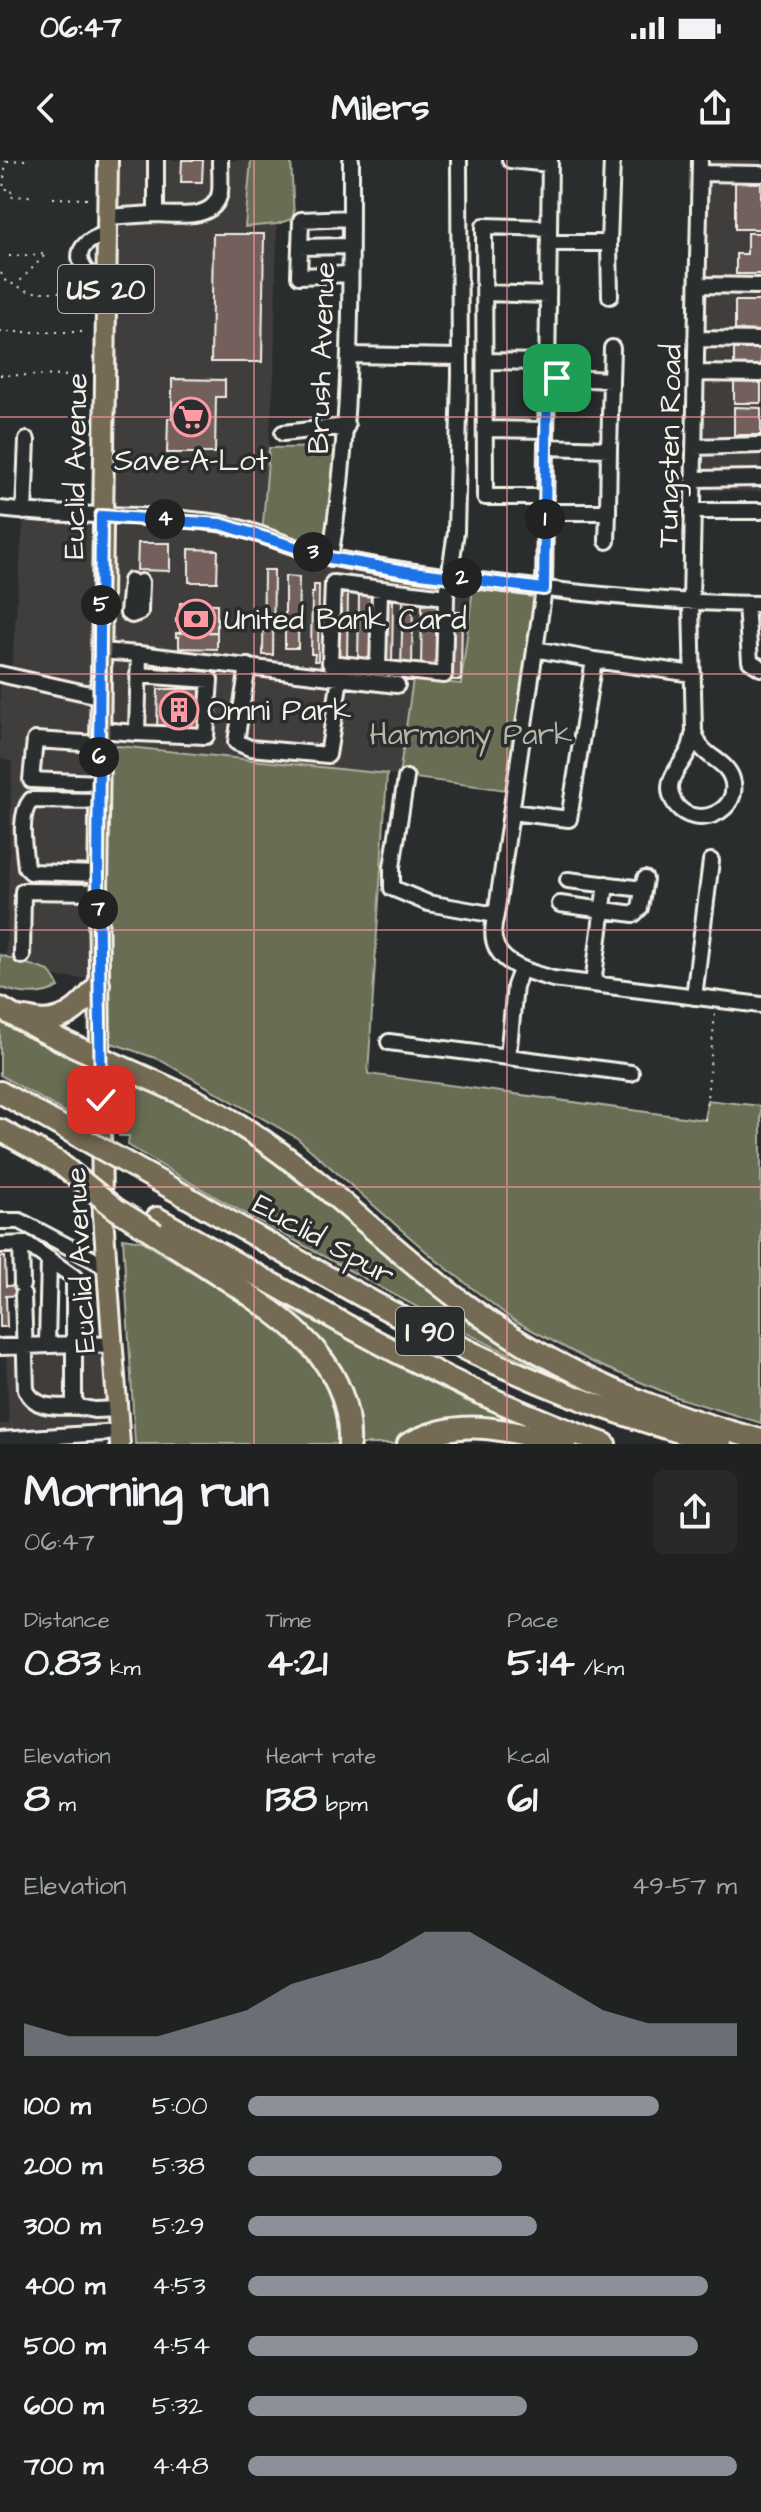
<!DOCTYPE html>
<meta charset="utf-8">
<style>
:root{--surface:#202222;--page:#282a2a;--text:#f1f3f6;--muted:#a2a4a5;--accent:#8c9099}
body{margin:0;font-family:"Architects Daughter",sans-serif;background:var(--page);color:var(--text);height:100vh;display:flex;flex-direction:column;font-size:30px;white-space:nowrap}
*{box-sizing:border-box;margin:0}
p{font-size:26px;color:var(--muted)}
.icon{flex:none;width:44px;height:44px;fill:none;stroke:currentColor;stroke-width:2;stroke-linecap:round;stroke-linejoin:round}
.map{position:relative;height:1284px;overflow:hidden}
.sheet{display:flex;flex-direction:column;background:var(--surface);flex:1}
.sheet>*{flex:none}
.pin{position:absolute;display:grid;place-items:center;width:68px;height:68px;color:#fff;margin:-34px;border-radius:16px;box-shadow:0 4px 12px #0006}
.km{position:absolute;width:40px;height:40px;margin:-20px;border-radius:50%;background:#222;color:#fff;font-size:22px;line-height:40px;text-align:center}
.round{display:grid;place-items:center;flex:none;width:84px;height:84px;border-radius:12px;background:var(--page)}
.headline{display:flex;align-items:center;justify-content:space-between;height:136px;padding:0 24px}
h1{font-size:44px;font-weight:800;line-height:60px}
.figures{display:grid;grid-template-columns:repeat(3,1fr);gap:12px;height:136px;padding:8px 24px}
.figures div{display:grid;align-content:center}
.figures b{font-size:40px;font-weight:800}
.figures small{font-size:22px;font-weight:400}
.figures p{font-size:22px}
.chart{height:224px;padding:16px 24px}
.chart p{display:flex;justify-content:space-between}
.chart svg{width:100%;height:144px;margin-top:8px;fill:var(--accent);opacity:.7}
ul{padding:0 24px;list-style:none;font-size:26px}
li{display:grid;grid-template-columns:128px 96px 1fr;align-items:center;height:60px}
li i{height:20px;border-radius:10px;background:var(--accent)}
.status{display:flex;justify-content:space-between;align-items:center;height:56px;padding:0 40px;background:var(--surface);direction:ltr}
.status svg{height:22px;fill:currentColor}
header{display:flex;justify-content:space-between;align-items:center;height:104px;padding:0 24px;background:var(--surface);font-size:36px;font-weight:800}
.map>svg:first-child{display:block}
.built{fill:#403c3c}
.green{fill:#676d53;stroke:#aeaf9e;stroke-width:2}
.building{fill:#73605d;stroke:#f4f1e8;stroke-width:2}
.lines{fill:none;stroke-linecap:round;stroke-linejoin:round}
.minor-casing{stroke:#f4f1e8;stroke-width:20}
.major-casing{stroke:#f4f1e8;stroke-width:24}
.highway-casing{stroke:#f4f1e8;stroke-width:26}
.path{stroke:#f4f1e8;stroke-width:2;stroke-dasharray:2 6;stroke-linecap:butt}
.minor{stroke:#2a2d2e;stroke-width:14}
.major{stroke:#756b52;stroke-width:18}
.highway{stroke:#756b52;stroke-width:20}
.highway-bridge-casing{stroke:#f4f1e8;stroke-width:26;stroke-linecap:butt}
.highway-bridge{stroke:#756b52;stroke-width:20}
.route-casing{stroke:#fff;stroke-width:16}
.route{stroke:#1a73e8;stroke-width:10}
.grid{fill:none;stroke:#ff9aa2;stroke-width:2;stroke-opacity:0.55}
.labels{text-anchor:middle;stroke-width:7;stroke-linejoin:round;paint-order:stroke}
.shield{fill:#2a2d2e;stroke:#b7b6b0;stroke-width:2}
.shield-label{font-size:28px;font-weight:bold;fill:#f4f1e8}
.street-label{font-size:30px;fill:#f4f1e8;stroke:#2a2d2e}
.poi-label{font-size:30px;fill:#f4f1e8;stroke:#2a2d2e;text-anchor:start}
.park-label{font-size:30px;fill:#b5b6a5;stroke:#2a2d2e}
</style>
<div class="status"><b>06:47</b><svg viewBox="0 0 49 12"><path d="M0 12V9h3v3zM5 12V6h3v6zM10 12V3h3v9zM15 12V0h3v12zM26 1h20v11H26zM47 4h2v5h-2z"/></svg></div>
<header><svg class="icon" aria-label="back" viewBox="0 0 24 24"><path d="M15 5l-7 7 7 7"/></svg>Milers<svg class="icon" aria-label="share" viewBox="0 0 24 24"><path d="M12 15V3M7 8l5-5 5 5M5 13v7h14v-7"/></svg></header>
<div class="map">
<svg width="761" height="1284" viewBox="0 0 761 1284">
<rect width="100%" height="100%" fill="#2a2d2e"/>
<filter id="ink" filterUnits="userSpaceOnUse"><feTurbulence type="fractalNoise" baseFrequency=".0125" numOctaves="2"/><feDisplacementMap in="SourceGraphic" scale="16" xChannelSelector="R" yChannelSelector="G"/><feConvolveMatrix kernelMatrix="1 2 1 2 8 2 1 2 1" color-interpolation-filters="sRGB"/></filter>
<g filter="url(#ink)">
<path class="built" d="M108,0H251L246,67L277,64L274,218L262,375L330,398L474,420L461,525L413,519L399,616L99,584V819L53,817L6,798L12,602L0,598V519L11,516L24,352L101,356Z
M700,0H761V332L694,330Z
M60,1189L109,1197L106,1284H0V1264L9,1263L6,1192Z"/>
<path class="green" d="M251,0H291L294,58L277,64L245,67Z
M345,287L330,398L262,376L269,288Z
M474,420L544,429L514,631L399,616L413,519L461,524Z
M99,584L387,614L368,914L705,960L707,940L761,946V1263L679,1238L592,1202L513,1160L436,1100L297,978L158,899L100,879Z
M0,795L49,811L59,827C40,837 20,835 0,827Z
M0,855L88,900L91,952L81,949L70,955L0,915Z
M118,917H127L237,970L571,1221C489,1188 413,1145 336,1103C266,1065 195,1027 128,985L129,976H119Z
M123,1078L142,1081L278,1166L305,1188L341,1250V1284H135Z
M277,1142L466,1241L507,1257L503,1261L400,1284H354L348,1236L275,1148Z"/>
<path class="building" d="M182,0H203L202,22H181Z
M735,22H761V69H735Z
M747,73H761V114H736V94H747Z
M213,74H264L262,202H211Z
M735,141H761V171L735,170Z
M734,189H761V210H734Z
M172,219L225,220V237H216L215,293H167L168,258H172Z
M734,219L761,220V243H734Z
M734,247L761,248V275H734Z
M138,383H170V411L137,410Z
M189,389L218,390L217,422H189Z
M264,410H274L273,495H263Z
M285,416L299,417L298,488H285Z
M314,425H319L318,501H314L315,494H311L312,433H314Z
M334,430H348L347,500H333Z
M359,435H373L372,504H358Z
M383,438H393L392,505H382Z
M403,440H413L412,508L401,507Z
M180,443L217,444V472H180L181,462H176V459L179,458Z
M441,444L440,510L421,509L422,445Z
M452,452H462L461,520H451Z
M217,472V489L179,488V477H176V473Z
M158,529H200L199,571L157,570Z
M0,1097H5L6,1126L28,1125V1135L6,1136L7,1167H0Z"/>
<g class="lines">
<g class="minor-casing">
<path id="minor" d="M510,0L550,4
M550,0L544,429L496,755C483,799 518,809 553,819L761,845
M700,13L761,14
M153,54C174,54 215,62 220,32C221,22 220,10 220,0
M107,57L153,54L156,51V0
M549,83H609L612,0
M609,83L610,136
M300,87L350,86
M350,114L299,116L301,60L351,58
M698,125L761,126
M106,128C77,110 66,85 107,74
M485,133L548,135
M696,179L761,180
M349,195L460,197
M485,201L547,202
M696,213L761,214
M547,217L611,220
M485,269L546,270
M283,273L347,266
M546,287L609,289L608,352
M694,287L761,285
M609,289L612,188
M694,319L761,318
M545,337H485L484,66L549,68
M0,349C72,358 146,352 218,363C258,370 294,390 334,398C385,409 437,415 489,422C580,434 670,443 761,444
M693,351H761
M24,352L27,280
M545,352H608L607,381
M330,398C352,266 351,133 351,0
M131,421L128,453L132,455L140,452L141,422
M446,437L333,423L330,503L444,515L446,437L456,372L460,214L459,0
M746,444L750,501L761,508
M535,489L594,500
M139,494L397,525
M248,506L236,582L250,588L328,595L340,518
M378,508L380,429
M0,514L99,536
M99,570L137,573L139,494L100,491
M694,572C696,577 698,584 702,588C711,599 727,603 732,619C742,651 696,671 676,645C660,622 680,609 689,590C692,584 692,578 694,572L691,443L700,0
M137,573L206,576L210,520L138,515
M406,618L392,707V728L428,743L496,755
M99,623L31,620L35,580L99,584
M511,652L569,659L594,500L693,514
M98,714L31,712L26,707C24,688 18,655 31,640L99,641
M568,720L643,729
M560,744L634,754L640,748L645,719
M22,796L23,731L98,732
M593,824L606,724
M694,837L711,701
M389,882L508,897L515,826L521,810
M508,897L631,913
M0,1061H20L109,1108
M21,1084L22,1125
M0,1085L27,1084L74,1117V1184L114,1185
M23,1135L26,1230C37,1251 58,1246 79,1247
M47,1185L49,1099
M0,1187L74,1184V1240L79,1247L94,1250L118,1249
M0,1280L119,1272"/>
</g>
<g class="major-casing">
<path id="major" d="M108,0L98,732L102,1042L120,1284"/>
</g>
<g class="highway-casing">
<path id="highway" d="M0,848C80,896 171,920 249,971C327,1022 391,1090 466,1145C552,1210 657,1253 761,1280
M26,858C60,868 80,849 99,824
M0,932L57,964
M0,970L58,1002
M155,1019C275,1086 394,1160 520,1214C585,1243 652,1265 721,1284
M157,1058C302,1140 446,1229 605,1284
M156,1074C186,1093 215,1112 244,1131C299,1169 352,1210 349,1284
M408,1284C465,1253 509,1273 566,1284"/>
</g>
<path class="path" d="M6,0L3,29H12L10,37L32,36
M7,1L25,0
M53,38L88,39
M9,96L46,94L17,124
M1,113L4,120L30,132H87
M0,172H87
M0,215L86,216
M705,960L715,853"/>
<use href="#minor" class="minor"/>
<use href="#major" class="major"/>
<use href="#highway" class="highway"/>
<g class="highway-bridge-casing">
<path id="highway-bridge" d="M57,964L155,1019
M58,1002L116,1049L156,1074"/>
</g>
<use href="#highway-bridge" class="highway-bridge"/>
</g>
</g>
<g class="lines" filter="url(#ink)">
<g class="route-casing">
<path id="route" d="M101,940L98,714L101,356L221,364L330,398L405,411L544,429L547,217L557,218"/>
</g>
<use href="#route" class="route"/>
</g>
<path class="grid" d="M254,0V1284M507,0V1284M0,257H761M0,514H761M0,770H761M0,1027H761"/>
<defs>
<g id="supermarket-ring" transform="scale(2)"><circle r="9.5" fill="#2a2d2e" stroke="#ff9aa2" stroke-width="1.5"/><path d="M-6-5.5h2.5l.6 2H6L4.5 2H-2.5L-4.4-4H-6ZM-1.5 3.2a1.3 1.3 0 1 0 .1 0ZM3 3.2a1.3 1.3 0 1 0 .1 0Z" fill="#ff9aa2"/></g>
<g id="bank-ring" transform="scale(2)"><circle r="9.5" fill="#2a2d2e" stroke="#ff9aa2" stroke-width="1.5"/><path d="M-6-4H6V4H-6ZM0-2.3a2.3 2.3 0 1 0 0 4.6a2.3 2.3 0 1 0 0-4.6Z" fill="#ff9aa2"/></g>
<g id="building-ring" transform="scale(2)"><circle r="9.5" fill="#2a2d2e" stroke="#ff9aa2" stroke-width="1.5"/><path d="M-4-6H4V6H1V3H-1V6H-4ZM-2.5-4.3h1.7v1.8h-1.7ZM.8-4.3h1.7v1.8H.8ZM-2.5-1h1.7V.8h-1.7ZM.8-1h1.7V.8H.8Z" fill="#ff9aa2"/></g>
</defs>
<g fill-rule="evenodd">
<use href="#supermarket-ring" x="191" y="257"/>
<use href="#bank-ring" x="196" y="459"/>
<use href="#building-ring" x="179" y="550"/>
</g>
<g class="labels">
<g class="shield">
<rect x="58" y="105" width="96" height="48" rx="6"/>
<rect x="396" y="1147" width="68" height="48" rx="6"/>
</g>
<g class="shield-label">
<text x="106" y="139">US 20</text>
<text x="430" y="1181">I 90</text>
</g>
<g class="street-label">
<text transform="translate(321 198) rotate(-88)" y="10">Brush Avenue</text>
<text transform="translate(669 286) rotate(-89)" y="10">Tungsten Road</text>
<text transform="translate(75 306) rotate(-89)" y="10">Euclid Avenue</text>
<text transform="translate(324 1079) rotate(29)" y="10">Euclid Spur</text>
<text transform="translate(80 1100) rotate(-93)" y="10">Euclid Avenue</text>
</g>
<g class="poi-label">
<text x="191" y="310" text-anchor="middle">Save-A-Lot</text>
<text x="224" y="469">United Bank Card</text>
<text x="207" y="560">Omni Park</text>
</g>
<g class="park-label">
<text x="471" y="584">Harmony Park</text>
</g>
</g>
</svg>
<div class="pin" style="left:557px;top:218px;background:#1e9e55"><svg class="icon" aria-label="arrive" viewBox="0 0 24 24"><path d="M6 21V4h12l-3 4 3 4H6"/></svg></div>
<div class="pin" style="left:101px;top:940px;background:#d93025"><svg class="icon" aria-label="check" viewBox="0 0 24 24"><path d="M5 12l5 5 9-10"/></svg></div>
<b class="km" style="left:545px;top:359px">1</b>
<b class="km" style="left:462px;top:418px">2</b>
<b class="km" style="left:313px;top:392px">3</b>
<b class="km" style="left:165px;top:359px">4</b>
<b class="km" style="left:101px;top:445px">5</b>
<b class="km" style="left:99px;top:597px">6</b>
<b class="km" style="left:98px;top:749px">7</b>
</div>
<section class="sheet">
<div class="headline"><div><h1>Morning run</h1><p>06:47</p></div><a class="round"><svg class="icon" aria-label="share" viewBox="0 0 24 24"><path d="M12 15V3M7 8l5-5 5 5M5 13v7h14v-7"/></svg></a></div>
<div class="figures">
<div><p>Distance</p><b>0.83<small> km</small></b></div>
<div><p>Time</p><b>4:21</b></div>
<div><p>Pace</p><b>5:14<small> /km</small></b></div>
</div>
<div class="figures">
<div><p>Elevation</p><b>8<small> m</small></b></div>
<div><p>Heart rate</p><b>138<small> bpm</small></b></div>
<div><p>kcal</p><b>61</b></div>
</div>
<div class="chart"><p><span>Elevation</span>49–57 m</p>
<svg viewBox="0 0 160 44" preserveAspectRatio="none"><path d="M0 44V34L10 38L20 38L30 38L40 34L50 30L60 22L70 18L80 14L90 6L100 6L110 14L120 22L130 30L140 34L150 34L160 34V44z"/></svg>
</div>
<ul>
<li><b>100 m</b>5:00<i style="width:84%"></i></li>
<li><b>200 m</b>5:38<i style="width:52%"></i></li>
<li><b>300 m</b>5:29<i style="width:59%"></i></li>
<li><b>400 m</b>4:53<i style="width:94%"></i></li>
<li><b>500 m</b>4:54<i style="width:92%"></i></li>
<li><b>600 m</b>5:32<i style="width:57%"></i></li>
<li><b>700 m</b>4:48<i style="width:100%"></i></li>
</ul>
</section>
